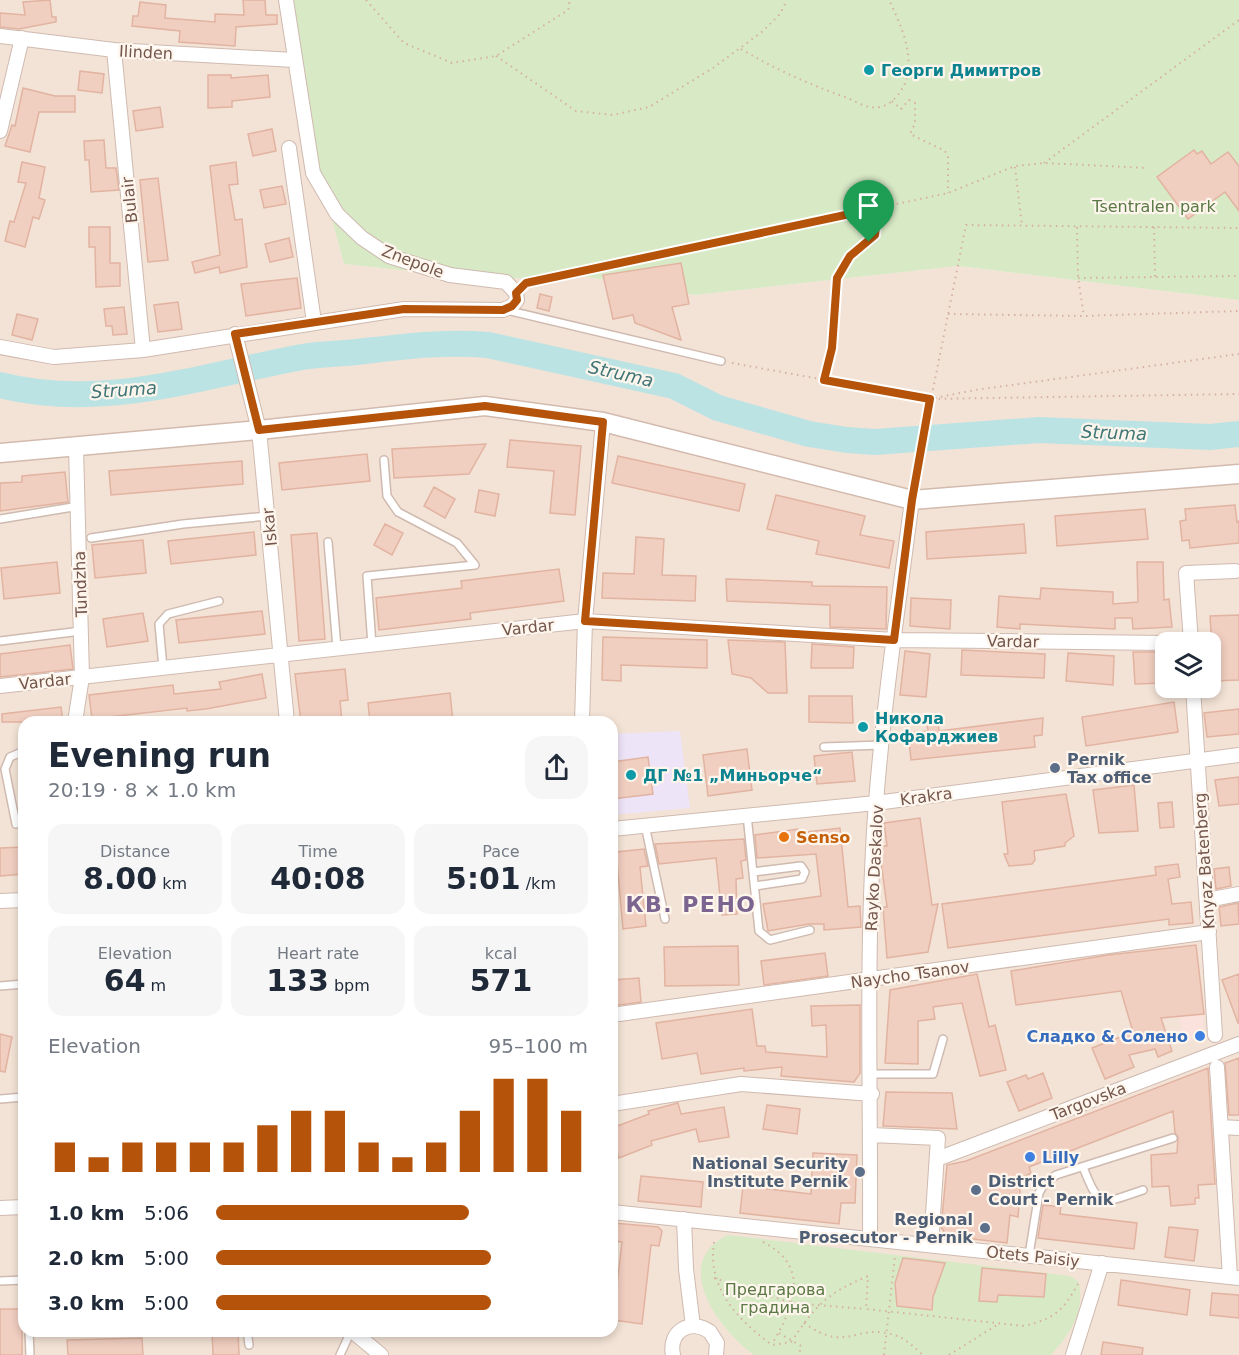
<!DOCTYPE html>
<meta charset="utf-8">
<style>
:root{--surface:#fff;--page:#f6f6f7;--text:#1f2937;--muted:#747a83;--accent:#b45309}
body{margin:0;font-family:"DejaVu Sans",sans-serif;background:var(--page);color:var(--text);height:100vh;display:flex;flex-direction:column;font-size:22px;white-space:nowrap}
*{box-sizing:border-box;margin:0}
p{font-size:20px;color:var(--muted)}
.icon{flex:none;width:33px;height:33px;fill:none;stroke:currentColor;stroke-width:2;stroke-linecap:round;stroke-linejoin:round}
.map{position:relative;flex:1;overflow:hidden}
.side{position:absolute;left:18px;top:716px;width:600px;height:621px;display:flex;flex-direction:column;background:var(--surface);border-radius:18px;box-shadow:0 3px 9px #0003}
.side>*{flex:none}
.fabs{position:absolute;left:1155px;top:632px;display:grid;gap:12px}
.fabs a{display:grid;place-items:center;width:66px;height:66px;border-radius:12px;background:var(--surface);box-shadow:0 3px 9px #0003;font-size:30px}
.pin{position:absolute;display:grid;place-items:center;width:51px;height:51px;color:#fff;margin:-62px -26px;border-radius:50% 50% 50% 0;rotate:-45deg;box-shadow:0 0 6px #0007}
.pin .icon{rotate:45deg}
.round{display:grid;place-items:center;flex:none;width:63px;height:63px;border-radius:18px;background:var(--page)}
.summary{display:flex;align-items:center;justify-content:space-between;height:102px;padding:0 30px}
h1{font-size:33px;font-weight:700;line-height:45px}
.figures{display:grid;grid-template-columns:repeat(3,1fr);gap:9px;height:102px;padding:6px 30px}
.figures div{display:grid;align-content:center;border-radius:15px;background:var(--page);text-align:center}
.figures b{font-size:30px;font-weight:700}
.figures small{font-size:16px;font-weight:400}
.figures p{font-size:16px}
.chart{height:168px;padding:12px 30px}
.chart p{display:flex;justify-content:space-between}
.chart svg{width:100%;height:108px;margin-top:6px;stroke:var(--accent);stroke-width:6}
ul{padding:0 30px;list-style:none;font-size:20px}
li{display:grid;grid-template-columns:96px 72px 1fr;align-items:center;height:45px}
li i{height:15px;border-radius:8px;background:var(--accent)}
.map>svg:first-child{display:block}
.residential{fill:#f3e3d6;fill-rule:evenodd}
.commercial{fill:#fbe2dc}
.education{fill:#eee4f8}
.green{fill:#d8e9c6}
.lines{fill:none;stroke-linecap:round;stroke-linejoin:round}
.river{stroke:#bce3e4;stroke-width:26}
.building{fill:#f0cec0;stroke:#e2b3a1;stroke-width:1.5}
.lane-casing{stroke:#cfbab0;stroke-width:10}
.street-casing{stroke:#cfbab0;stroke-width:16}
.secondary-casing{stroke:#d2baae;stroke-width:21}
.path{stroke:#d5b1a3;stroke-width:2;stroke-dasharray:1.5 4.5;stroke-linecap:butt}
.lane{stroke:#fff;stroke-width:7}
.street{stroke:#fff;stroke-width:14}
.secondary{stroke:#fff;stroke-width:18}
.route-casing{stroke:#fff;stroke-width:12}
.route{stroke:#b45309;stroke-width:8}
.culture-dot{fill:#0f9aa8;stroke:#fef6ed;stroke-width:2}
.service-dot{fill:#5c6f8a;stroke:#fef6ed;stroke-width:2}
.food-dot{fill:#e8710a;stroke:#fef6ed;stroke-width:2}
.shop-dot{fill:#3f7fe0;stroke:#fef6ed;stroke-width:2}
.labels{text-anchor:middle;stroke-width:4.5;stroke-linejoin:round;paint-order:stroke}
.street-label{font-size:16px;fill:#74564c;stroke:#fef6ed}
.culture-label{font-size:16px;font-weight:bold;fill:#0d838f;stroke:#fef6ed;text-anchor:start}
.park-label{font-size:16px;fill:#5a7945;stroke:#fef6ed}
.service-label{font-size:16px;font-weight:bold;fill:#4e5e75;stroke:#fef6ed;text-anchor:start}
.food-label{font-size:16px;font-weight:bold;fill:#c56008;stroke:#fef6ed;text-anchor:start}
.shop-label{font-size:16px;font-weight:bold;fill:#366cbe;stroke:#fef6ed;text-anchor:end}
.water-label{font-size:18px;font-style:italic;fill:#407678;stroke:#fef6ed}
.district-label{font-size:22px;font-weight:bold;letter-spacing:1.5px;fill:#7c6490;stroke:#fef6ed}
</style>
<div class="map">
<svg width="1239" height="1355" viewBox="0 0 1239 1355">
<rect width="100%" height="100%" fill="#fbf1e7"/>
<path class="residential" d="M0,0H292L318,168L344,264L495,280L569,274L695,295L958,266L1239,300V1355H0ZM1166,642H1210V687H1166ZM24,722H612V1330H24Z"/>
<path class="commercial" d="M1204,1014L1203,1037L1179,1045L1175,1031L1182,1028L1179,1017Z"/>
<path class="education" d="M680,731L690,808L612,815V734Z"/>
<path class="green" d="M292,0H1239V300L958,266L695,295L569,274L495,280L344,264L318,168Z
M728,1235L1070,1276L1079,1282C1085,1312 1070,1334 1051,1355H754C719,1330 669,1263 728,1235Z"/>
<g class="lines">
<path class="river" d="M0,385C105,411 200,376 302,357C320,354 338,354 356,352C401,347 443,341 488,345L674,386L718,408L809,434L847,440L875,442L1039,430L1210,437L1239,434"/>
</g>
<path class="building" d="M50,0L52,17H56V22L19,29L0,27V13L25,15L23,2Z
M243,0H265L266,15H277V24L236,27L235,46L179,42L180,31L132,26L133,16H138L140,2L166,5L165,18L215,22V14L244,15Z
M80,71L104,74L102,93L78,90Z
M208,75H231V78L268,75L270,97L232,101V107L208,108Z
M23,88L55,96H75V112H39L30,152L5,146L12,125L15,126Z
M160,107L163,127L136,131L133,111Z
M272,129L276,151L253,156L248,134Z
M104,140L106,168H116L119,190L91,192L89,160H85L84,141Z
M1194,150L1197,154L1202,151L1211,164L1228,152L1239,166V211L1225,192L1188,219L1157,177Z
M22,162L45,167L39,198L45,200L39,219L33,217L25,247L5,241L10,221L14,222L26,183L18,182Z
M236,162L238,184L229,185L235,220L242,219L247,267L220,273L219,267L195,273L192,262L220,255L210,166Z
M158,178L168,260L148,262L140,180Z
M282,186L286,204L264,208L260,190Z
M89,227H110V263H120V286L96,287L95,247H89Z
M289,238L293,257L270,262L265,244Z
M681,263L689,304L672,307L681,340L635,323L633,315L613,319L603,275Z
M297,278L301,308L246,316L241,284Z
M540,294L552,297L549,311L537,308Z
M178,302L182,329L158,332L154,305Z
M124,307L127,334L113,335L112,326H106L104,309Z
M17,314L38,319L32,340L12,335Z
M510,440L581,446L575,515L550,513L554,471L507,467Z
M486,444L469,474L394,478L392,449Z
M367,454L370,481L282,490L279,463Z
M618,456L745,484L739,511L612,483Z
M242,461L243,484L111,495L109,471Z
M65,472L68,502L0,511V483L22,482V476Z
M434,487L455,499L445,518L424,506Z
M479,490L499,494L495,516L475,512Z
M776,495L865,516L860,535L894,541L889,568L816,554L819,541L767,529Z
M1235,505L1237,522L1239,521V543L1190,548L1189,540L1182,541L1180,521L1186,520L1185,509Z
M1145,509L1148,539L1057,546L1055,516Z
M385,524L403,533L392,555L374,545Z
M1024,524L1026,553L927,559L926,532Z
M254,532L256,555L171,564L168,541Z
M317,533L325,639L299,641L291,535Z
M636,537L664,539L662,575L696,576L695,601L602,598L603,573L634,574Z
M143,540L146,573L95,578L92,545Z
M57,562L60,593L4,599L1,568Z
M1137,562H1163L1164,600L1169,599L1172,627L1133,629L1132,618H1115V629L1020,624V629L997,627L999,596L1040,599L1041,588L1113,592V604L1138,602Z
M559,569L564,601L470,613L471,619L379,630L376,598L462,588L461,581Z
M726,579L812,582V586L887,587L886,629L830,627V605L727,601Z
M911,598L951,600L950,629L910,626Z
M262,611L265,634L179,643L176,620Z
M143,613L148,641L107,647L103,619Z
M1239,615V680L1214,681L1210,616Z
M603,637L707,640V668L621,665V681L602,680Z
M728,640L785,642L787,693H768L751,678L732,674Z
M812,644L854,647L853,668H811Z
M70,645L73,669L0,677V654Z
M962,650L1045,654L1044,678L961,675Z
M905,651L930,654L926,697L900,695Z
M1133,652H1166V683L1135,684Z
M1068,653L1114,656L1113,685L1066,681Z
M345,669L348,700L340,701L342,722H301L295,674Z
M262,674L266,698L206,709L187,711V708L92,719L89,695L173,685L174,694L221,689L219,682Z
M450,693L453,722H370L368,703Z
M809,696H852L853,723L809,722Z
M1174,702L1178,732L1086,746L1082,717Z
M61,707L63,722H2V714Z
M1239,709V734L1207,737L1204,713Z
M1043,718L1042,735L1034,736L1035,747L911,760L908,733L928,731L927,723L938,721L939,731Z
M747,749L752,790L708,796L703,755Z
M852,752L855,781L817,784L814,756Z
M648,757L653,794L612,799V762Z
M1239,777V804L1219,806L1215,780Z
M1134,785L1138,831L1099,833L1093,790Z
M1066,794L1074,836L1065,843V846L1034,851L1035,860L1032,864L1009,866L1004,854H1008L1002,802Z
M1172,802L1174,827L1160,828L1158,803Z
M920,818L932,905L938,904L928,952L887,958L883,907H887L881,862L882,846H887L884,823Z
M840,828L848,907L860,906L861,927L824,930V924H809L768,931L763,904L821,896L816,854L757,858L755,835L798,829V833Z
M744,839L746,860L741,861L743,878L736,879L737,914L722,915L716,858L659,864L655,844Z
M24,847V874L0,876V848Z
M644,849L648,866L640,867L646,926L623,929L616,852Z
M1178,864L1180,877L1168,879L1172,904L1191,902L1193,923L1169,925V919L948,948L942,904L1156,875L1155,867Z
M1229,867L1231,886L1216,889L1214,869Z
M1238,903L1239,924L1221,926L1219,907Z
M1196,945L1204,1014L1161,1018L1172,1051L1158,1057L1155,1049L1129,1055L1134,1067L1105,1079L1092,1048L1133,1032L1121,991L1016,1005L1011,971L1108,955Z
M738,946L739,985L665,986L664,947Z
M825,953L828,976L764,985L761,961Z
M977,974L989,1027L995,1025L1006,1070L980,1076L962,1003L933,1007L935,1019L918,1021V1064L885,1063L890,990Z
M1239,974V1023H1238L1222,980Z
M639,978L641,1002L612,1006V980Z
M860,1005V1073L854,1082L781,1076L782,1067L744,1071V1068L701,1074L697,1053L662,1059L656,1023L752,1009L757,1046H765L766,1052L827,1057L826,1025L812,1026L811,1006Z
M0,1034L12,1037L5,1072L0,1071Z
M1239,1058V1115H1229L1225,1063Z
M1208,1068L1215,1184L1198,1185L1199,1198H1195V1204L1171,1206L1169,1186L1152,1187L1151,1155L1177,1153L1178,1137L1175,1133L1173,1111L1029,1167L1031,1173L1021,1178L1018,1217L1010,1215L1007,1243L947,1236L941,1227L947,1165L966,1161Z
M1043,1073L1052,1098L1019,1111L1007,1082L1026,1075L1028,1079Z
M886,1092L952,1093L957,1129L883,1126Z
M678,1103L681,1114L724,1107L729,1137L699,1142L696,1129L651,1141L652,1145L619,1158L612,1139V1128L649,1114L648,1111Z
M767,1105L800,1109L797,1134L763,1129Z
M813,1153L857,1155L855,1203H841L839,1224L740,1213L743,1186L811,1194Z
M641,1176L703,1182L701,1207L638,1201Z
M1043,1205L1061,1207L1060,1214L1137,1223L1134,1249L1038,1238Z
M614,1223L658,1227L662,1231L659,1246L651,1245L642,1324L613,1320L622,1242L613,1241Z
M1169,1227L1198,1230L1194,1261L1165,1257Z
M903,1258L945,1263L933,1297L932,1310L897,1306L895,1283Z
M982,1268L1046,1274L1044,1297L998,1295L997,1302L979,1301Z
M1121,1280L1190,1290L1187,1315L1118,1305Z
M1212,1293L1239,1295V1318L1210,1315Z
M0,1309H22V1355H0Z
M212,1330H238L239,1355H213Z
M142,1338L143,1355H68L67,1340Z
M1103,1342L1143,1348L1142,1355H1101Z"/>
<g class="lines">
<g class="lane-casing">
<path id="lane" d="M506,310L721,361
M0,519L79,506
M91,538L183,524L268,516
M328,542L337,648
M0,641L81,631
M372,645L367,576L475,565L457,543L398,512L387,496L384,460
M163,668L159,624L168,614L219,601
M824,747L882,745
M747,815L759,931L770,940L810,930
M16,824L5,769L10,757L24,751
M645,825L665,919
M753,872L801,866L805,872L802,879L755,886
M0,986L24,984
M871,1074H933L943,1039
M0,1099L24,1097
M1083,1167C1100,1210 1101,1204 1143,1190
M1029,1255L1039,1193L1044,1184L1056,1175L1173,1138
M0,1281L24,1280
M29,1330L30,1355
M247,1330L249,1345
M340,1355L351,1331"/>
</g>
<g class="street-casing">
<path id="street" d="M0,36L114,50L294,60
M114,50L143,350
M0,131L22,38
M289,148L314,322
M235,334L259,430L287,722
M0,347L54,357L143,350L404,309L503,310L512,306L517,300L516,293L506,282L450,275L389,256L362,238L337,214L313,173L286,0
M1191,642L1186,573L1235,571
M0,686L585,621L894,640L1166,643
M1193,687L1215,1035
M75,722L82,677L76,447
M582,722L585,621L603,422
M612,829L876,803L1239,755
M1207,900L1239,894
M0,901L24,900
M612,1015L1209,932
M1217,1067L1230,1277
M612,1104L741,1084L872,1094
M1221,1127L1239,1128
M871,1135L938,1138L931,1245
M937,1159L1239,1044
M0,1208L24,1207
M612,1212L1239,1278
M684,1219L686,1269L693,1326
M870,1238C871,1093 865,947 876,802C884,701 899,600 912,500
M351,1330L381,1355
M673,1355C668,1331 691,1318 710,1332L717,1343L716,1355
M1073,1355L1102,1263"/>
</g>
<g class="secondary-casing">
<path id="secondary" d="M0,453L259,430L485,406L603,422L912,500L1239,474"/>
</g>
<path class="path" d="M366,0L404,43L452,63L496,56L568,10L570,5L568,0
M741,49C775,69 808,84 845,97C853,100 862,106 870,107C880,109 889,105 895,98C922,71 903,29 889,0
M496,56L576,111L613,115L649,107L713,68L763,31L780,14L787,0
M892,101L901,109L909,100L915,103V123L910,134L945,151L948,157V193
M1044,163L1239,20
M1015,167L1022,226
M1077,227L1078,278L1084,316
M1154,227L1155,277
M1078,278L1239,276
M527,283L948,193L1015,166L1044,163L1148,168
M948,314L1084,316L1239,311
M732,363L930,399L1239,394
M824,380L832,348L837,278L850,257L875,235L878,208
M935,398L975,390L1239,354
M914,484L966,225L1239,228
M714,1242C707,1288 737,1319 772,1345L791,1342C817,1304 826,1294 868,1276L866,1309L1024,1326C1056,1318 1063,1311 1079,1282
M763,1242C812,1267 793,1308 772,1344
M714,1278L792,1303L866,1309
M804,1323C849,1355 855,1321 897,1336C906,1339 916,1349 923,1355
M779,1333L801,1346L799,1355
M884,1355L895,1256
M949,1355L1000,1323"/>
<use href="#lane" class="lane"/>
<use href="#street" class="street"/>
<use href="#secondary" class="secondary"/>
</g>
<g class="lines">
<g class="route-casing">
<path id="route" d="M878,208L875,235L850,256L837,278L832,348L824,380L930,399L912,500L894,640L585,621L603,422L485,406L259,430L235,334L404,309L503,310L512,306L517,300L516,293L526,283Z"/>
</g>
<use href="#route" class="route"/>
</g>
<g class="culture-dot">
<circle cx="869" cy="70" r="6"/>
<circle cx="863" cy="727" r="6"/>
<circle cx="631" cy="775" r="6"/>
</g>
<g class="service-dot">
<circle cx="1055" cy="768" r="6"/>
<circle cx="860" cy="1172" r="6"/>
<circle cx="976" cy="1190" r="6"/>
<circle cx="985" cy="1228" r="6"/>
</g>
<circle class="food-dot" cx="784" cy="837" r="6"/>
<g class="shop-dot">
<circle cx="1200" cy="1036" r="6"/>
<circle cx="1030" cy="1157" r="6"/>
</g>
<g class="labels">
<g class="street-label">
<text transform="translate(146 52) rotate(3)" y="6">Ilinden</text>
<text transform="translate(129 200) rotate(-96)" y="6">Bulair</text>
<text transform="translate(413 261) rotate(21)" y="6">Znepole</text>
<text transform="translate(269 527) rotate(-96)" y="6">Iskar</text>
<text transform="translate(80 584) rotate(-92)" y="6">Tundzha</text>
<text transform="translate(528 627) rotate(-6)" y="6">Vardar</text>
<text transform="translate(1013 641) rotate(1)" y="6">Vardar</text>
<text transform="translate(45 681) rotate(-6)" y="6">Vardar</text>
<text transform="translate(926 796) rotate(-8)" y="6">Krakra</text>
<text transform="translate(1204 861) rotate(-94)" y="6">Knyaz Batenberg</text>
<text transform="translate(874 868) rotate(-87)" y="6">Rayko Daskalov</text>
<text transform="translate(910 974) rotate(-8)" y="6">Naycho Tsanov</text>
<text transform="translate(1088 1101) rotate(-21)" y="6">Targovska</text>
<text transform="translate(1033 1256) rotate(6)" y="6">Otets Paisiy</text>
</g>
<g class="culture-label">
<text x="881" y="76">Георги Димитров</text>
<text x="875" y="724">Никола<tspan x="875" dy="18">Кофарджиев</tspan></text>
<text x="643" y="781">ДГ №1 „Миньорче“</text>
</g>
<g class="park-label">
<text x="1154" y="212">Tsentralen park</text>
<text x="775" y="1295">Предгарова<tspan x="775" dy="18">градина</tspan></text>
</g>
<g class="service-label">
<text x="1067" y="765">Pernik<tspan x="1067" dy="18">Tax office</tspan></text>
<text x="848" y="1169" text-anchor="end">National Security<tspan x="848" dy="18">Institute Pernik</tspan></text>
<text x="988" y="1187">District<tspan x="988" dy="18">Court - Pernik</tspan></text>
<text x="973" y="1225" text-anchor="end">Regional<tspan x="973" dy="18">Prosecutor - Pernik</tspan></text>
</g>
<g class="food-label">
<text x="796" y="843">Senso</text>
</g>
<g class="shop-label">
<text x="1188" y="1042">Сладко &amp; Солено</text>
<text x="1042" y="1163" text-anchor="start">Lilly</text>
</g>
<g class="water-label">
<text transform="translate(621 374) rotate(13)" y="6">Struma</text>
<text transform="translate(124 390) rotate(-4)" y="6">Struma</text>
<text transform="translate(1114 433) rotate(2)" y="6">Struma</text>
</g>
<g class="district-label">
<text x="691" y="912">КВ. РЕНО</text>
</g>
</g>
</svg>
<div class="fabs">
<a><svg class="icon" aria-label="layers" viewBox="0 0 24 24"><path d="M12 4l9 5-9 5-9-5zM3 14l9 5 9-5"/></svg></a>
</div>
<div class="pin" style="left:869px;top:242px;background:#1e9e55"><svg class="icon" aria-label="arrive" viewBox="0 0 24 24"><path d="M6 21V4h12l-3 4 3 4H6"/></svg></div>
<section class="side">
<div class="summary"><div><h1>Evening run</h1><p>20:19 · 8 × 1.0 km</p></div><a class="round"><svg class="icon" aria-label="share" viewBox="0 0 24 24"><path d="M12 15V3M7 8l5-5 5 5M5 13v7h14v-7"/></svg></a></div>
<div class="figures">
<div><p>Distance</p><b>8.00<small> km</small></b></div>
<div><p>Time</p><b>40:08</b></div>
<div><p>Pace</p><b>5:01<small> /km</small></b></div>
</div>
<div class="figures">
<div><p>Elevation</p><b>64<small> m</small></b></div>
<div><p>Heart rate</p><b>133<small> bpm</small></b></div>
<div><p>kcal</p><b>571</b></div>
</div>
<div class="chart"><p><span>Elevation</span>95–100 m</p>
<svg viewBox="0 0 160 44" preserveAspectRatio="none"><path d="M5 44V32M15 44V38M25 44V32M35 44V32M45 44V32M55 44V32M65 44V25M75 44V19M85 44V19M95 44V32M105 44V38M115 44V32M125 44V19M135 44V6M145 44V6M155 44V19"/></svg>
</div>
<ul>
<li><b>1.0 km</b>5:06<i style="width:68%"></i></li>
<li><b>2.0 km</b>5:00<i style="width:74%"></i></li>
<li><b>3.0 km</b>5:00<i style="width:74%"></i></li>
</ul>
</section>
</div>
